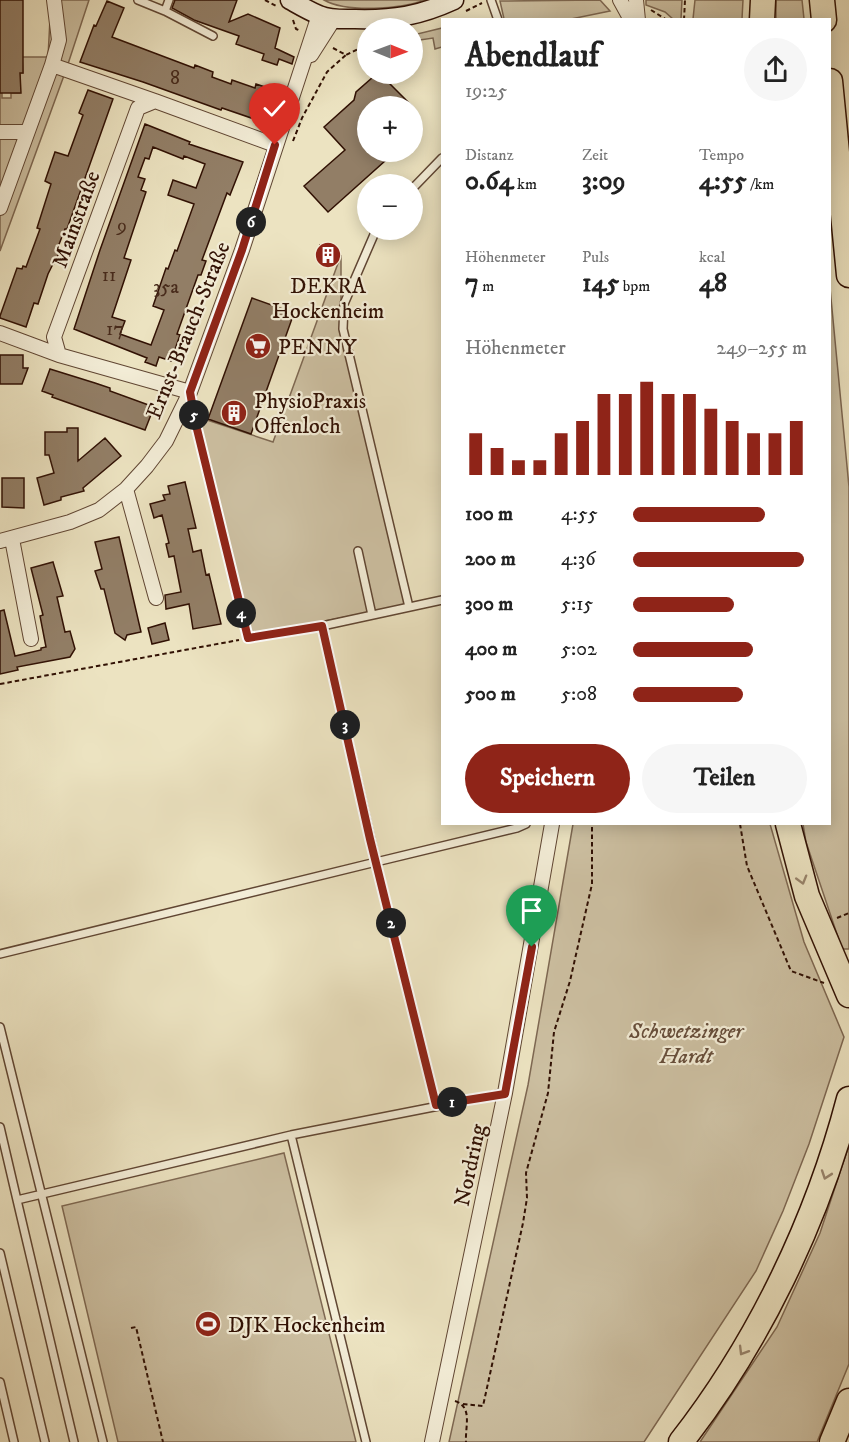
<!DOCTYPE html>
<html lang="de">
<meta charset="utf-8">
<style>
:root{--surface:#fff;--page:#f6f6f6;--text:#222;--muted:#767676;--accent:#8f2418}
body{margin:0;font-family:"IM FELL DW Pica",serif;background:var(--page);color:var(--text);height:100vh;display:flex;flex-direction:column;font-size:22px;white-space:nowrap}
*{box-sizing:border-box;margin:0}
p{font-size:20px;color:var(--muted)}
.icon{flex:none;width:33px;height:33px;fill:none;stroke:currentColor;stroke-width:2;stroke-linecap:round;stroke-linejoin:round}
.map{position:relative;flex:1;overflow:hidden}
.panel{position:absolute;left:441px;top:18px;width:390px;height:807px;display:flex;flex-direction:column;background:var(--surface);border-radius:0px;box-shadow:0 3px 15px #0003}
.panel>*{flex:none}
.needle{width:39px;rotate:91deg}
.buttons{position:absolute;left:357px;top:18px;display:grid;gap:12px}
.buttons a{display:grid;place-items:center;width:66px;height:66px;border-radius:50%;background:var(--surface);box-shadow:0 3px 15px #0003;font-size:30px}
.pin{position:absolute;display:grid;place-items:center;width:51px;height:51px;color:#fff;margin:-62px -26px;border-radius:50% 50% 50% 0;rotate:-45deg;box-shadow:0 0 6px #0007}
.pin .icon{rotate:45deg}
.km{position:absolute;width:30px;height:30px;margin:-15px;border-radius:50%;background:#222;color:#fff;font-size:16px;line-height:30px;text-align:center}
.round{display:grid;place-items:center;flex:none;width:63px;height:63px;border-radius:32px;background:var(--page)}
.summary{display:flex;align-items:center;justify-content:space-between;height:102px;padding:0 24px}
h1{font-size:33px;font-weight:700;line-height:45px}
.metrics{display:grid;grid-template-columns:repeat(3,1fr);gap:9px;height:102px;padding:6px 24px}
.metrics div{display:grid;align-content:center}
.metrics b{font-size:26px;font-weight:700}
.metrics small{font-size:16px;font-weight:400}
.metrics p{font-size:16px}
.chart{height:168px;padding:12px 24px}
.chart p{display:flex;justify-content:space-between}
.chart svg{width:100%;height:108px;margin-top:6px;stroke:var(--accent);stroke-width:6}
.action{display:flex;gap:12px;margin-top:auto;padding:12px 24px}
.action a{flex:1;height:69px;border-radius:36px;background:var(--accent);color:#fff;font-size:24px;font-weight:700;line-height:69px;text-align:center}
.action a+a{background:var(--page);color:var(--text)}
ul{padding:0 24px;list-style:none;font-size:20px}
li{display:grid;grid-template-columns:96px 72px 1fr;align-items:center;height:45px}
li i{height:15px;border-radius:8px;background:var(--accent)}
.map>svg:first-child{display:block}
.green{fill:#ccbfa1;stroke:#7e6852;stroke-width:1.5}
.building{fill:#927e66;stroke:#311104;stroke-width:1.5;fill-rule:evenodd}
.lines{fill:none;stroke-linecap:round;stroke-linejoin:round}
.lane-casing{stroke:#604633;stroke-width:10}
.street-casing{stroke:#604633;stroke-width:16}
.secondary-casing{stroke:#311104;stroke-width:21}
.highway-casing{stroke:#311104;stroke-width:27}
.path{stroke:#311104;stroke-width:2;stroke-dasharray:4.5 3;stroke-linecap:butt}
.lane{stroke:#f3edd7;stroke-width:7}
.street{stroke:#f3edd7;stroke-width:14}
.secondary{stroke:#f3edd7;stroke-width:18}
.highway{stroke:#ece3c1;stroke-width:24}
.oneway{stroke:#98846c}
.route-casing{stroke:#fff;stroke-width:12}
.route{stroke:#8f2418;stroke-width:8}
.labels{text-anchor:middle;stroke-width:4.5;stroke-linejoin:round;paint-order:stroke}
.number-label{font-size:20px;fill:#492c1c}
.street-label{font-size:22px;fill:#311104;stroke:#f3edd7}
.poi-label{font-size:22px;fill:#311104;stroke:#f3edd7;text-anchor:start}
.park-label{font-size:22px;font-style:italic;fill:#674e3b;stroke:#f3edd7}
</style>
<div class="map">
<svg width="849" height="1442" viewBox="0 0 849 1442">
<rect width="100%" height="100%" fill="#ece3c1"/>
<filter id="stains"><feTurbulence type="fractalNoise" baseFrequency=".00333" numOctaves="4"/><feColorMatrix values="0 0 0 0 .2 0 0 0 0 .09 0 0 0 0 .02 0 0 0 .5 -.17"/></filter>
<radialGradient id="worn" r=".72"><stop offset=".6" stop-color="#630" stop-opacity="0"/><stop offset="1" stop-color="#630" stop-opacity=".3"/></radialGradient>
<path class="green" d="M51,0H89L66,70L0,251V93H2V98H11V93H20V73H23L22,57H48Z
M324,0H425C401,9 347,13 324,0Z
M600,0L610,11L571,19H504L500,1Z
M646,0H682L681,19H673L665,12L646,5Z
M695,0H743L742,19H693Z
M776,0H802L804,19H776Z
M442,28V47L435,49L433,38L420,40L413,35Z
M341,255V331L406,605L249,636L198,417L273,442Z
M830,288L849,487V949H842L806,842L803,824H830Z
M573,824H770L804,942L844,1037L809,1144L783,1211L756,1271L644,1442H449L528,1085Z
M849,1145V1364L817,1442H700L777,1327L820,1233Z
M284,1153L356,1442H118L62,1206Z"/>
<path class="building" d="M0,0H23V73H20L21,93H0Z
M175,0H237L229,22L248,14L280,28L275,48L294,57L292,64L279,59L277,65L262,60L264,54L236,44L239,36L194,20L172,8Z
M107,1L124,8L112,37L194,68L195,65L213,72L212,77L231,84L232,80L255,88L256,84L271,89L257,120L222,108L221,110L143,82L80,62L94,25L96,26Z
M373,77L385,79L412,106H368V152H395L328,212L304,186L345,150L324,127L354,100L356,92Z
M88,90L113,99L67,229H65L56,252L59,253L54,264H53L48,274L38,304L34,303L26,327L0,318V316L17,268L22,269L23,266L26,267L40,229L37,228L51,184L45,181L55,152L68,156L83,115L79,113Z
M145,124L190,142L189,144L243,162L230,195L227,193L202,260L206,261L201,275H198L177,334L180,335L171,361L159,357L156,366L145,362L147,358L74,329L100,250ZM153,147L183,159L184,156L205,164L196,188L173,180L168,195L194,204L177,251L175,250L168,269L166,268L153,306L164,310L151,345L120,334L125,321L112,317L131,260L124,258L146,192L141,190L145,179L138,177L145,158L149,159Z
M320,245L339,252L335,265L316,258Z
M252,298L294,313L251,434L208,419Z
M0,355H23V368H28L22,384H0Z
M50,369L95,383L110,388V391L154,407L145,430L52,397L53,395L42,391Z
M67,428H78V461L105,438L121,456L83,488L84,491L61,497V500L44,505L37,478L54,473L49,455H45V432H67Z
M2,478H24V508L2,507Z
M185,482L196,528L188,529L193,552L201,550L206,575L209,574L221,624L193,629L189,604L166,609L165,595L181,592L174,556L169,557L166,544L169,543L162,515L154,518L150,504L165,500L163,495L170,494L168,486Z
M119,537L141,632L127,635L125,640L115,633L104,589H101L95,571L102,569L95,542Z
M53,562L63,596L57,597L65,632L70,631L75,649L70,657L17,667L18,670L0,674V611L4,610L15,656L41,650V648L46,647L40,616L43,615L31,568Z
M165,623L169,640L152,644L148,628Z"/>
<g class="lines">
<g class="lane-casing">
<path id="lane" d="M138,0L165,11L169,0
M491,0L498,20
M165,11L213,36
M412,189L442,158
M376,230L344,304L343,329L409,607
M358,551L372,615
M442,600L322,626L376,862L517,828L526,824
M248,638L322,626
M0,954L376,862L436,1105
M0,1027L103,1442
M0,1127L17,1200L291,1135L505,1093
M291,1135L366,1442
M17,1200L74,1442
M0,1253L45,1442
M0,1382L14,1442"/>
</g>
<g class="street-casing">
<path id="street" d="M54,0L59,40L52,65L155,101
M620,0L631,20
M636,0L638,20
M311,55L334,19
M0,132H26
M0,208L52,65
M0,333L59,355
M190,392L59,355L54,337L138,108L155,101L275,145
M126,489L156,598
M12,539L31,639
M0,541L70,522L99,510L126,489L147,466L166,441L190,392L242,250L319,15
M432,1442L505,1093L552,824"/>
</g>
<g class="secondary-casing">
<path id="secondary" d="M290,0C299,5 309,11 319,15C330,20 343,19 355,19C394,20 419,16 454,0"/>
</g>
<g class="highway-casing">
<path id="highway" d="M822,0L824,20
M762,20L763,0
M830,81L849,275
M788,824L807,896L849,995
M681,1442C759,1342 817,1221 849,1099
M832,1442L849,1401"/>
</g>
<path class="path" d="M265,0L276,6
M651,10L667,20
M466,11L482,3
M293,20L296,29L301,31
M684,20L685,0
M333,48L346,55L368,44
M293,141L302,118L327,72L346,55
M194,416L246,630
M0,684L239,640
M740,824L747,866L791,971L824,983
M837,918L849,913
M131,1328L136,1327L163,1442
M455,1401C473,1407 465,1426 466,1442
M463,1404L483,1406L523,1223L527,1198L526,1173L548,1093L554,1032L570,981L592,884V824"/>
<use href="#lane" class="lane"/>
<use href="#street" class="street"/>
<use href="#secondary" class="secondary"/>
<use href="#highway" class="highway"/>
</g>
<defs><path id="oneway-chevron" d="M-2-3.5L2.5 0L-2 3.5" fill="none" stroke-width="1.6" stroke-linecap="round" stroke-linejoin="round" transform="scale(1.5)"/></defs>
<g class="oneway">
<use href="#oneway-chevron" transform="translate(802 880) rotate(74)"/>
<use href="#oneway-chevron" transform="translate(826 1175) rotate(109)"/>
<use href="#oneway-chevron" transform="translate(743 1351) rotate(121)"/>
</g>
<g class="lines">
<g class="route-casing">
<path id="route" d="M275,145L242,250L190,392L196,425L248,638L322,626L370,839L436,1105L505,1094L532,947"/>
</g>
<use href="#route" class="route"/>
</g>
<defs>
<g id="building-disc" transform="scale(1.35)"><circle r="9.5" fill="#8f2418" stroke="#f3edd7"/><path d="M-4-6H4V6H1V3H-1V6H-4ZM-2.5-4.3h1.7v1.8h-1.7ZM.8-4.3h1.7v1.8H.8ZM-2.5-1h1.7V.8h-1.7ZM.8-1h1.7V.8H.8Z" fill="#fff"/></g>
<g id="supermarket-disc" transform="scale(1.35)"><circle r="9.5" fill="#8f2418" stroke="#f3edd7"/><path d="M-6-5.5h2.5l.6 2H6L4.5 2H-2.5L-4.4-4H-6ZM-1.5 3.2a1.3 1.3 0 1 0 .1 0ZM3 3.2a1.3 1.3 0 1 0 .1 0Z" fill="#fff"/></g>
<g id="stadium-disc" transform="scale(1.35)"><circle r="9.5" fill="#8f2418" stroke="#f3edd7"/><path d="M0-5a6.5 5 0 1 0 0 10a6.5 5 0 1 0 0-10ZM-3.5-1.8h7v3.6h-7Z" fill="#fff"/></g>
</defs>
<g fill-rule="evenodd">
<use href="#building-disc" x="328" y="255"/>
<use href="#supermarket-disc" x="258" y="346"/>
<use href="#building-disc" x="234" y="413"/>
<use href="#stadium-disc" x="208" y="1324"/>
</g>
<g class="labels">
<g class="number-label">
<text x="175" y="84">8</text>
<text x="122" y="232">9</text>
<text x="109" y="281">11</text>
<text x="166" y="293">35a</text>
<text x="115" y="335">17</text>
</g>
<g class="street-label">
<text transform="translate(75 219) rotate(-70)" y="8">Mainstraße</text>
<text transform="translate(187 330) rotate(-68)" y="8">Ernst-Brauch-Straße</text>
<text transform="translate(469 1165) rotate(-78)" y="8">Nordring</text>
</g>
<g class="poi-label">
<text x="328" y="293" text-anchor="middle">DEKRA<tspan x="328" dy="25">Hockenheim</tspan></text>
<text x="278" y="354">PENNY</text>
<text x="254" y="408">PhysioPraxis<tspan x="254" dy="25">Offenloch</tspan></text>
<text x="228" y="1332">DJK Hockenheim</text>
</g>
<g class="park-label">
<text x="686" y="1038">Schwetzinger<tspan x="686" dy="25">Hardt</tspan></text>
</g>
</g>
<rect width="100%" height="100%" filter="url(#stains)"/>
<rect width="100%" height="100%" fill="url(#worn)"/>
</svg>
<div class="buttons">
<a><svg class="needle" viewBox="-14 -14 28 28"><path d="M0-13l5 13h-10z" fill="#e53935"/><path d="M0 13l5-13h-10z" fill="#767676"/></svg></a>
<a>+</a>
<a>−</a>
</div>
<div class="pin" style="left:532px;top:947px;background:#1e9e55"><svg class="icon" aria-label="arrive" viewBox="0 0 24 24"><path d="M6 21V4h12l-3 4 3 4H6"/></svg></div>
<div class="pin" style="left:275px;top:145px;background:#d93025"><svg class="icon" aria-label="check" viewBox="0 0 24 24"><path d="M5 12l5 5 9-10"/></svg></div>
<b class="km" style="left:452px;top:1102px">1</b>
<b class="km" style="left:391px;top:923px">2</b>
<b class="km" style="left:345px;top:725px">3</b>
<b class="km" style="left:241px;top:613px">4</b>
<b class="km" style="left:194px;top:415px">5</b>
<b class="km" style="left:251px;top:222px">6</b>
<section class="panel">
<div class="summary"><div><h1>Abendlauf</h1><p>19:25</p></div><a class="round"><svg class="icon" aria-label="share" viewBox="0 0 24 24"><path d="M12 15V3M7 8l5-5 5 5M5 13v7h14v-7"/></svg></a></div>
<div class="metrics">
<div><p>Distanz</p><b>0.64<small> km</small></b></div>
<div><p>Zeit</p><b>3:09</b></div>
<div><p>Tempo</p><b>4:55<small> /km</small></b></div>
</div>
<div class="metrics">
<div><p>Höhenmeter</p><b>7<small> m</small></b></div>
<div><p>Puls</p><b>145<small> bpm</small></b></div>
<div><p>kcal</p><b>48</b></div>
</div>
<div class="chart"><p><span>Höhenmeter</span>249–255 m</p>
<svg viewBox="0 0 160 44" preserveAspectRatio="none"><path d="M5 44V27M15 44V33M25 44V38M35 44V38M45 44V27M55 44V22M65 44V11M75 44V11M85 44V6M95 44V11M105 44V11M115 44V17M125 44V22M135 44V27M145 44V27M155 44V22"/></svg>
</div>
<ul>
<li><b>100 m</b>4:55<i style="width:76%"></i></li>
<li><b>200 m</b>4:36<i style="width:98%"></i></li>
<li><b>300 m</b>5:15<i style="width:58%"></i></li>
<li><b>400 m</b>5:02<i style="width:69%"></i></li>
<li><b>500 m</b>5:08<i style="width:63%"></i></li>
</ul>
<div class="action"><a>Speichern</a><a>Teilen</a></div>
</section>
</div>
